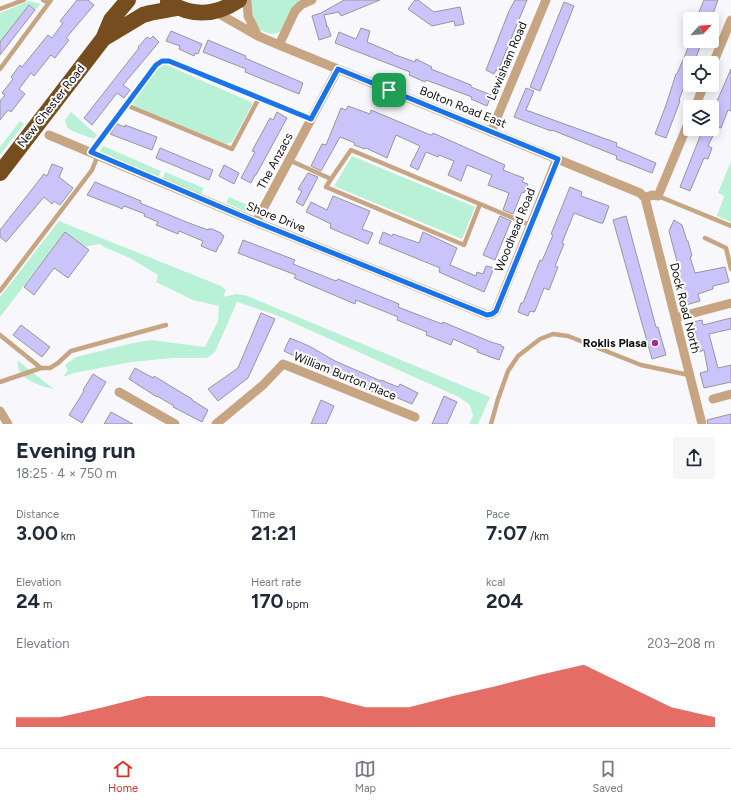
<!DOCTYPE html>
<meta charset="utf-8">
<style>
:root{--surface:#fff;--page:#f6f6f7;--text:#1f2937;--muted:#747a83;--line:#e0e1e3;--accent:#d93025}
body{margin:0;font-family:Figtree,sans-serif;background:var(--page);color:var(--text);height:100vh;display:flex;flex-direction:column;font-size:15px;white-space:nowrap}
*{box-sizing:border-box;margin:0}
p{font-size:13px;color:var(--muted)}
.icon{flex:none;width:22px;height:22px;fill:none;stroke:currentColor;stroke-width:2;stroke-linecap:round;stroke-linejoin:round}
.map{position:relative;height:424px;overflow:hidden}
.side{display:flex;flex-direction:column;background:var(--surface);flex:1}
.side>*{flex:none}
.needle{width:26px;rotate:64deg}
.controls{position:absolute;left:683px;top:12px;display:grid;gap:8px}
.controls a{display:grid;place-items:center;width:36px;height:36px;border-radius:4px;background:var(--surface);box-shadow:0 2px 10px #0003;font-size:20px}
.pin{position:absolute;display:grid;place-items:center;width:34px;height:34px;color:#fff;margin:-17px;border-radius:8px;box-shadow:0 2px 6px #0006}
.round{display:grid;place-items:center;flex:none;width:42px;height:42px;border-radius:4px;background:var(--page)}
.head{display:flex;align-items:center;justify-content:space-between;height:68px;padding:0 16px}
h1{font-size:22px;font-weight:700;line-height:30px}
.stats{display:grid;grid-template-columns:repeat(3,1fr);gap:6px;height:68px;padding:4px 16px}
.stats div{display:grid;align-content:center}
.stats b{font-size:20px;font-weight:700}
.stats small{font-size:11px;font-weight:400}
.stats p{font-size:11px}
.chart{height:112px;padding:8px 16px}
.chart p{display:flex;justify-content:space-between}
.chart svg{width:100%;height:72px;margin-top:4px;fill:var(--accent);opacity:.7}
.menu{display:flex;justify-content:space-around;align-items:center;height:56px;border-top:1px solid var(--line);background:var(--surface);font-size:11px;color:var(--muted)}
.menu a{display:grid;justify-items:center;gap:2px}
.menu .selected{color:var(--accent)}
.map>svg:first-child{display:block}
.green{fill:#b8f1d5}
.building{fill:#cac4fb;stroke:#97969a}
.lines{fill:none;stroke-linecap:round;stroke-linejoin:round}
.lane{stroke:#c7a583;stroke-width:4.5}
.street{stroke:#c7a583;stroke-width:9}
.highway{stroke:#754d1e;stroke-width:16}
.route-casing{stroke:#fff;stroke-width:8}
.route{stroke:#1a73e8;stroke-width:5}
.poi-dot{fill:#9b3092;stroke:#fff;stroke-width:1.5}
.labels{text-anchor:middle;stroke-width:4;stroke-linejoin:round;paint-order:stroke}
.street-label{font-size:12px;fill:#0e0e0f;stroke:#fff}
.poi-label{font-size:12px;font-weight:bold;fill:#0e0e0f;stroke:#fff;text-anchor:end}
</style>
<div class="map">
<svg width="731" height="424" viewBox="0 0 731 424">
<rect width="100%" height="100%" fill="#f8f8fc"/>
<path class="green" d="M252,0H303C298,3 294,5 291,10C284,21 284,40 265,32C259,30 256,26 255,21C252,14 250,8 252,0Z
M29,1L41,4L35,10L29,5L0,42V13Z
M164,64L253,103L232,142L226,144L223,143L134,106L133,100L160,65Z
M71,112L97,135L94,139L72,131L67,127L65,120Z
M20,121L24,124L0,155V147Z
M103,146L161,171L159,176L102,154L100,151Z
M352,156L475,207L462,239L334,186Z
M731,161V222L717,216L724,196L718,193Z
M165,172L204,188L201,194L163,178Z
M229,197L252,207L249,213L226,203Z
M59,221L221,286L226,290L223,297L236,294L245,295L490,397L478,424H469L473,416L470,405L459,397L276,315L237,302L215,352L207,358H173L131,362L74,373L63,377L68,370L65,365L76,357L133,343L151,340L205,347L218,321L219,306L193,300L156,282L158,275L130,258L104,247L100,244L84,247L65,232L0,317V297Z
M17,360L54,389C43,387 24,381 19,370C18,368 18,364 17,360Z"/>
<path class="building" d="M77,0H88L94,5L66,38L69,40L55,58L51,55L34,76L31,73L19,89L25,94L11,112L8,110L0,120V101L5,95L2,93L13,79L11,77L20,65L22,67L48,35L52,38L63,23L60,21Z
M344,0H380L341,16L339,12L324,15L327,26H326L328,27L331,36L319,40L312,16L321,13Z
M415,0H418L434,12L460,7L464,24L455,26L454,21L432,26L408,9Z
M515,0H527L498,71L496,70L494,74L486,70L509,11Z
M704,0H718L711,19H696Z
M564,2L574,6L540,91L530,87Z
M29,5L35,10L0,55V42Z
M361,28L370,31L367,42L393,53V54L415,62L416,59L432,67L431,69L471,85V87L491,95L487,106L471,99L472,97L426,80L425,82L409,75L410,72L335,43L339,32L356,39Z
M171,31L202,44L198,54L195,53L194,56L179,49L180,46L166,41Z
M153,36L159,42L123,85L130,90L124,98L117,93L92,125L84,118L139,48L138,47L147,37L150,39Z
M208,40L246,56L245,58L303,83L299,94L245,72L246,69L203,52Z
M691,41H702L694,63H690V70L679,100L680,101L666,138L655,134L666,105L676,74H677Z
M731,69V111L728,110L721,128L712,125V107L714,108Z
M526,88L534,91L526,110L617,143L616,146L656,163L652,173L616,159L617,156L552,130L551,131L514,117Z
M348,106L370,114L371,110L428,134L432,135L433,133L505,165L503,170L524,178L522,182L528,184L524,193L522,192L513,214L503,210L509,193L488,185L492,175L467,165L461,181L448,175L454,161L439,155L438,157L426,152L418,170L410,166L420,146L396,135L387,158L366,148L365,149L354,145L355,143L340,137L321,171L311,166L322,144L326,145L341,108L346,110Z
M277,112L287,118L256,175H255L251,183L241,178L255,152L252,151L270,118L273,120Z
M117,124L125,127V125L157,137L152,150L110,134Z
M703,129H716L708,146L712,148L708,159L704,158L690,191L680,187Z
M160,148L213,170L209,180L156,158Z
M52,164L63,168L59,177L73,188L60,205L54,201L52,204L44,197L6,242L0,237V230L44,174L47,176Z
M224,165L239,173L234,184L219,176Z
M308,173L318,177L303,206L296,202L302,191L298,189Z
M95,182L141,201L140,203L189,223L208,230V229H212L221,233V234L224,236L220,245H219L216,252L201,246L203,241L179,231L178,234L156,225L158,222L144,216L145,214L124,206L122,209L118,207L87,195Z
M570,187L582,192L581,196L609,206L603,223H600L574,213L562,243L564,244L555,266L558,267L549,290L544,288L535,311L534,312L530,311L528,316L518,312L521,303H523L540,260L542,261L553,235L551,234Z
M333,196L370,211L362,229L373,233L368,244L330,228L331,224L306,212L311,202L327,210Z
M500,216L511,221L495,260L483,255Z
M626,216L656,327H658L666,355L652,359L613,220Z
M674,220L682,225L687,241H688L692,256L690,257L695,273L725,267L729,282L713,286V289L698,294L700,301L686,305L677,277H681L669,231Z
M65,232L89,250L68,278L54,268L34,295L24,287Z
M383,232L392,236L393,234L419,243L423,232L457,248L450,265L476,276L477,272L483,274L486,266L494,268L484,292L439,272L440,268L379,243Z
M243,240L295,260L293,264L336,281L338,279L399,304L398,307L442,324L443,322L491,342L501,345V346L504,347L499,360L477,352L478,350L453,339L451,345L426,335L427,332L397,320L398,317L356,300L355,304L294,278L296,275L238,253Z
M261,313L275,319L248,378L218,401L208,389L238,368Z
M731,318V329L709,334L718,368L731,365V382L704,388L700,373L708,371L704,350L699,352L694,335L696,334L693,322L702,320L703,325Z
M21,325L50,347L42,357L13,335Z
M290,338L309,346L335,361L381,381V380L398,387L400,384L418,393L412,404L393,396L392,400L373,391L372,392L365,389L284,351Z
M135,368L153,378L154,376L192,399V400L208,410L202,422L173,407L174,406L157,396V397L129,379Z
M93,374L106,382L82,423L69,415L84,391L83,390Z
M444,396L457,402L447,424H432Z
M321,400L334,406L326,424H311Z
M111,412L133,424H104Z
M731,414V424H708L707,420Z"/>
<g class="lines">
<path class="lane" d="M43,0L49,3
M0,9L24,0
M0,69L51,0
M126,105L232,149L259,98
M91,152L156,65L162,61H169L311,119
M289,160L331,179L326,187L464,245L480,204L351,150L331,179
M658,196L731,226
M480,204L530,225
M705,238L726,248L731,269
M0,291L92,170L98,155
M0,335L41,368H50L58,363L71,351L166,325
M0,382L41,368
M491,424L498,399L508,371L518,356L540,339L553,334L568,336L641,365L689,375"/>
<path class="street" d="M247,0L248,16L258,36
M216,12L258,36L279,45L640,193L645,198L652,195L658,196L690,119
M279,45L295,11L301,5L312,0
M712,66L731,20
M695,107L704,85
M491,132L546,0
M49,135L256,222L487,315L492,314L496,311L557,159
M645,198L702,424
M256,222L338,69
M675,318L731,303
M119,392L175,424
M713,399L731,394
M0,411L8,424
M216,424L263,385L283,364L415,417"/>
<path class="highway" d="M168,2C192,17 215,16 239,0
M103,39L143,15L150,13L177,8
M0,173L103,39L111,20L128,0"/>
</g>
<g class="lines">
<g class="route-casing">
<path id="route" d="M162,61H169L311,119L338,69L558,159L496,311L492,314L487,315L256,222L91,152L156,65Z"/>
</g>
<use href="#route" class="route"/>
</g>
<circle class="poi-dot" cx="655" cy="343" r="4"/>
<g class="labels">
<g class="street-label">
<text transform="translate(507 61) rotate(-67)" y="4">Lewisham Road</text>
<text transform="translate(51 106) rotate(-52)" y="4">New Chester Road</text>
<text transform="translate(463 107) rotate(22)" y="4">Bolton Road East</text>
<text transform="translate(275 161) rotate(-62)" y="4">The Anzacs</text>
<text transform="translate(276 217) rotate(22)" y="4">Shore Drive</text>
<text transform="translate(515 230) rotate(-68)" y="4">Woodhead Road</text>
<text transform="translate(685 308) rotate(76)" y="4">Dock Road North</text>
<text transform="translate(345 376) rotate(22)" y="4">William Burton Place</text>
</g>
<g class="poi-label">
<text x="647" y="347">Roklis Plasa</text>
</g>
</g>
</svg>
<div class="controls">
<a><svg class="needle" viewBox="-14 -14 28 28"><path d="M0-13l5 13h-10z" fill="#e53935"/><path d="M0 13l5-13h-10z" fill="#747a83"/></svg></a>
<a><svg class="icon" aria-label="locate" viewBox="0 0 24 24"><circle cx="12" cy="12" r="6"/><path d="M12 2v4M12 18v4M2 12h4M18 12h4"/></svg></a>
<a><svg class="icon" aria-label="layers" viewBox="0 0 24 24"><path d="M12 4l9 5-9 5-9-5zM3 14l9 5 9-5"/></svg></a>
</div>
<div class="pin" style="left:389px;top:90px;background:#1e9e55"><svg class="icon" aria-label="arrive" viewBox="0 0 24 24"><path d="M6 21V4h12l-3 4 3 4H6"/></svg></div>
</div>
<section class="side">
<div class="head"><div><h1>Evening run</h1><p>18:25 · 4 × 750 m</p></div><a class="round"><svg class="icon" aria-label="share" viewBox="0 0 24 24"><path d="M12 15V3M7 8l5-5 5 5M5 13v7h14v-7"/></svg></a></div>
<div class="stats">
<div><p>Distance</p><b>3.00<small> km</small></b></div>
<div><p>Time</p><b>21:21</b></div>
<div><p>Pace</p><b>7:07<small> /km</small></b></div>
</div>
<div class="stats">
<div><p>Elevation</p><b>24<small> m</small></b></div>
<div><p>Heart rate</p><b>170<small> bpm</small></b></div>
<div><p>kcal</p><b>204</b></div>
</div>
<div class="chart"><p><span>Elevation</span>203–208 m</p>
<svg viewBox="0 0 160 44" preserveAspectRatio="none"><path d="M0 44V38L10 38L20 32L30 25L40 25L50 25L60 25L70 25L80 32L90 32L100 25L110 19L120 12L130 6L140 19L150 32L160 38V44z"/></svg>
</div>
</section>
<nav class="menu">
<a class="selected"><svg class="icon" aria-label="home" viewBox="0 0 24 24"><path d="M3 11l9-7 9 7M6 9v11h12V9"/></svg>Home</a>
<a><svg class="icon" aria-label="map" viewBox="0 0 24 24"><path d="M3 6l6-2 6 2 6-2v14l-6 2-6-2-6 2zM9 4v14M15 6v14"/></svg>Map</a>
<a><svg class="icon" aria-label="saved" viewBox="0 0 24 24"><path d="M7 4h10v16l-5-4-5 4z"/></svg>Saved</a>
</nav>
